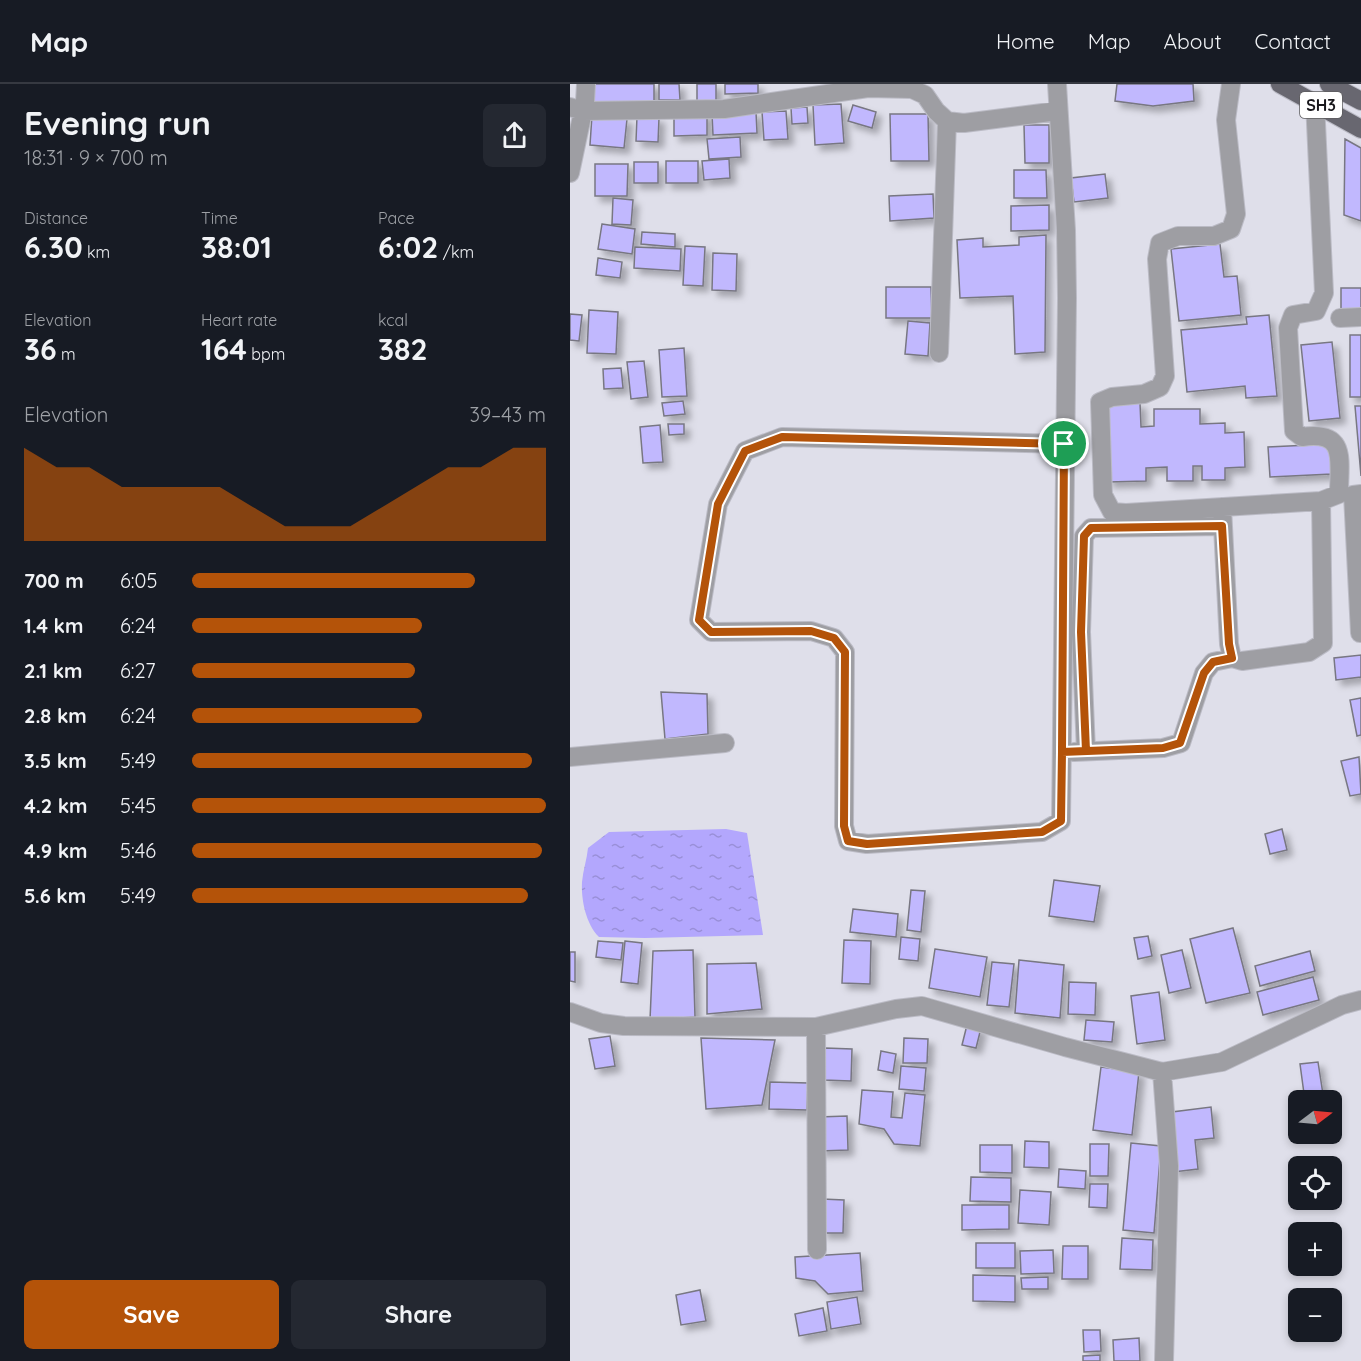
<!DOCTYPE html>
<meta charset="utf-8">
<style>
:root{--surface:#171b24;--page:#242831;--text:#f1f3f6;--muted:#9ea1a6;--line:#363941;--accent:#b45309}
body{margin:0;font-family:Quicksand,sans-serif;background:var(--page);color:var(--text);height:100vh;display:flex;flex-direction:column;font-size:22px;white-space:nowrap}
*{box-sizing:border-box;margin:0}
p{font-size:20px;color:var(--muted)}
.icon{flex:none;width:33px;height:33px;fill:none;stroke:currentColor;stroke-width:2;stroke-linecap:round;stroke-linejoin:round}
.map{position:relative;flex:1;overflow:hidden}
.drawer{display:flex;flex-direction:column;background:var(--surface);width:570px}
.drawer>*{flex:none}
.needle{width:39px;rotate:74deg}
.controls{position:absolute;left:718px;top:1006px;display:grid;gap:12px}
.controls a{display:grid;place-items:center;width:54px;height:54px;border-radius:9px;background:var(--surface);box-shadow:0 3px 9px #0003;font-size:30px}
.pin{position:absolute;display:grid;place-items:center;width:51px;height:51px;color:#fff;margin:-26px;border:3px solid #fff;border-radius:50%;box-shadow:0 2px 6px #0007}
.round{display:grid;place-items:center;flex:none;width:63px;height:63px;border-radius:9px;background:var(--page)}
.overview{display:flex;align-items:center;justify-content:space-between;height:102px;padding:0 24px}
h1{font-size:33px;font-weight:700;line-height:45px}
.figures{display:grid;grid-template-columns:repeat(3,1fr);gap:9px;height:102px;padding:6px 24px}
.figures div{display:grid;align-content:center}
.figures b{font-size:30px;font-weight:700}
.figures small{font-size:16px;font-weight:400}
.figures p{font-size:16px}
.chart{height:168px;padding:12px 24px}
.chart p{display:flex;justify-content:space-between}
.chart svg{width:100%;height:108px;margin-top:6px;fill:var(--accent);opacity:.7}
.primary-button{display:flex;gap:12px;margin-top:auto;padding:12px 24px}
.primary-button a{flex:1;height:69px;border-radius:9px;background:var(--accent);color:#fff;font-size:24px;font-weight:700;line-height:69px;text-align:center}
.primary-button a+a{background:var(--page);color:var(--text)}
ul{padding:0 24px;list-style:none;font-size:20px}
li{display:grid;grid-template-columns:96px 72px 1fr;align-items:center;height:45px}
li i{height:15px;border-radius:8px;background:var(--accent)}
header{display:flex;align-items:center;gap:36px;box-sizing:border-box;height:84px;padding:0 30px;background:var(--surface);border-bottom:2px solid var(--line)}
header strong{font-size:28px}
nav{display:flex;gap:33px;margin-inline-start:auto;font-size:21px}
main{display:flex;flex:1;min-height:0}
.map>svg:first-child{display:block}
.water{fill:url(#water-ripples)}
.building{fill:#c1b8fe;stroke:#787782;stroke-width:1.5;filter:url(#shadow)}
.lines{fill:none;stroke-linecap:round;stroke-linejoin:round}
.minor-casing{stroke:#bbbbc5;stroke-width:20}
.major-casing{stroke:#bbbbc5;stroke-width:20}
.minor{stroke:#9e9ea3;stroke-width:18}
.major{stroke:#686770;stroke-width:18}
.route-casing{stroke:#fff;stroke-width:12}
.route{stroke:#b45309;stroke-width:8}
.labels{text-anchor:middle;stroke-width:5;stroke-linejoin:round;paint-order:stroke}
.shield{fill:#fff;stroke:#5d5d5f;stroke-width:1.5}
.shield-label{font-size:16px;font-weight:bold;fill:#18171b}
</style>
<header>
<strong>Map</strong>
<nav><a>Home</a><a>Map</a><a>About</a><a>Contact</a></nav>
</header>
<main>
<section class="drawer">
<div class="overview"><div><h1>Evening run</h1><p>18:31 · 9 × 700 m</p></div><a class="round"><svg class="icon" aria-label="share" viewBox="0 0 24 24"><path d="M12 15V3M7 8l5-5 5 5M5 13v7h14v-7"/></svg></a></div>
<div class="figures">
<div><p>Distance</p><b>6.30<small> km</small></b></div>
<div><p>Time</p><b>38:01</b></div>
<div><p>Pace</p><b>6:02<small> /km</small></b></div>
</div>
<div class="figures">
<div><p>Elevation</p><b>36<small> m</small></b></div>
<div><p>Heart rate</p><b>164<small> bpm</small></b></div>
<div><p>kcal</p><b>382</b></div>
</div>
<div class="chart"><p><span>Elevation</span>39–43 m</p>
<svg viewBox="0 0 160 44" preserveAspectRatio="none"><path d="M0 44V6L10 14L20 14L30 22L40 22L50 22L60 22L70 30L80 38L90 38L100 38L110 30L120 22L130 14L140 14L150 6L160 6V44z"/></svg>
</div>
<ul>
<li><b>700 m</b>6:05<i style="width:80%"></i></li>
<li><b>1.4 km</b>6:24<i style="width:65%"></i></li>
<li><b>2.1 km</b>6:27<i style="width:63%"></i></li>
<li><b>2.8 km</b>6:24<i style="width:65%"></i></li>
<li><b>3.5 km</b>5:49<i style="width:96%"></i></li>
<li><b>4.2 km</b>5:45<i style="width:100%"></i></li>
<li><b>4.9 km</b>5:46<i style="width:99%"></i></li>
<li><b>5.6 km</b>5:49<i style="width:95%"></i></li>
</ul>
<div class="primary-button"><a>Save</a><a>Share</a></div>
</section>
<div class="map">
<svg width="791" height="1277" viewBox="0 0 791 1277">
<defs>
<pattern id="water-ripples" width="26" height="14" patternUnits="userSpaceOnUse" patternTransform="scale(1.5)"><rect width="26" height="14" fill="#b3a7fd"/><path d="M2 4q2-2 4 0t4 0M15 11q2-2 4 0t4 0" fill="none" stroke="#998fd8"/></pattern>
<filter id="shadow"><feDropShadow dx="5.5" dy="5.5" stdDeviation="3" flood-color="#0004"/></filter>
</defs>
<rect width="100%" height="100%" fill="#dfdfea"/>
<path class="water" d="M156,745L177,749L193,851L75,854L29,853C16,840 11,816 12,798C13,786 17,775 18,764L39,748Z"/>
<path class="building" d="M19,0H84V21L19,22Z
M89,0H109L110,16H89Z
M127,0H146V20H127Z
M155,0H188V9L155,10Z
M547,0H623L624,17L583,22L545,17Z
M271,20L274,59L245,61L243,21Z
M283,21L306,28L302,44L278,37Z
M237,23L238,39L222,40L221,24Z
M216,27L218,55L194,56L192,28Z
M186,28L187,49L143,51L142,30Z
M137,29V51L104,52V30Z
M320,30H358L359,77H321Z
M22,31L57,35L54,64L20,61Z
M67,32L89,34L88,58L66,57Z
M454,41H479V79H455Z
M170,53L171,73L139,75L137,55Z
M775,55L791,64V137L774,131Z
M159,75L160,94L134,96L132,77Z
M96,77H128V99H96Z
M64,78H88V99H64Z
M25,80H58L57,112H25Z
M444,86H476L477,114H444Z
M535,90L538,114L504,118L501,94Z
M363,110L364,134L320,137L319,112Z
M43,114L63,116L61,141L42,140Z
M479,121V146L441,147V122Z
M32,140L65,145L62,170L28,165Z
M72,148L105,150V163L71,160Z
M476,151L475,268L445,270L443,212L390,214L387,156L413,154V163L449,161V153Z
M650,160L654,193L667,192L671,231L609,237L601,165Z
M115,162L135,163L133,202L113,201Z
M65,163L111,165L110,187L64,184Z
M143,169L167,170L166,207L142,206Z
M28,174L52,178L50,194L26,191Z
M316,203H361L362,234H316Z
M771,204H791V226H771Z
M19,226L48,228L46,270L17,269Z
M0,230L12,231L9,257L0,256Z
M699,231L707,312L676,314L675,302L617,308L611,246L677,240L676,233Z
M338,237L360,239L358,272L335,270Z
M780,251H791V313H780Z
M762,258L770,334L739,337L731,261Z
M114,264L117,312L92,313L89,266Z
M74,277L78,313L61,315L57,278Z
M51,284L53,304L34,305L33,285Z
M113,317L115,330L94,332L92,319Z
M570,319L571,343L584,342V325H630V340L655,339V349L674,348L675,383L655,384V396H632V382H623V397H597V383L576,384V397L538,398L537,320Z
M785,322H791V392Z
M98,340H114V350L99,351Z
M90,341L93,378L73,379L70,343Z
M760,360L762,390L700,393L698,363Z
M791,571V593L766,596L764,574Z
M91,608L137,610L138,650L95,655Z
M791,614V651L787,652L780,616Z
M789,673L791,710L780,712L771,677Z
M712,745L717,766L700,770L695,750Z
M484,796L530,802L524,838L479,832Z
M341,806L355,807L351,848L337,846Z
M283,825L328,830L326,853L280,848Z
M663,844L680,909L636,919L620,855Z
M578,852L582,872L568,875L564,854Z
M331,853L350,855L348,877L329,875Z
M274,856L301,857L300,900L272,899Z
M28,857L53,859L51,876L26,873Z
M55,857L72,859L68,900L51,898Z
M365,865L417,873L410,913L359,904Z
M123,866L125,933L80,936L83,867Z
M612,866L621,904L599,909L591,871Z
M740,867L745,887L690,902L685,882Z
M0,868H5V898L0,897Z
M449,876L494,881L490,934L445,929Z
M422,878L444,880L439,923L417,921Z
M186,879L192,925L137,930V880Z
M743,893L749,916L693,931L687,908Z
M499,898L526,899L525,931L498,930Z
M589,908L595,956L567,960L561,912Z
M516,936L544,938L542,958L514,956Z
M397,941L411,944L406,964L392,961Z
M40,952L45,982L25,985L19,955Z
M131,954L205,956L192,1021L136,1025Z
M334,954L358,955L357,979H333Z
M255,964L282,965L281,997L254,996Z
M311,967L326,970L323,989L308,986Z
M748,978L754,1017H735L730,980Z
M331,982L356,984L354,1007L329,1005Z
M531,983L569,988L562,1051L523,1046Z
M200,998L238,999L237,1026L199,1025Z
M292,1006L323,1008L321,1033L332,1034L335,1009L355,1011L350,1062L324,1060L314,1045L289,1040Z
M641,1023L644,1054L625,1056L628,1085L603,1088L602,1028Z
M277,1032L278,1066L249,1067L248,1033Z
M455,1057L479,1058V1084L454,1083Z
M561,1059L591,1062L584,1149L553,1146Z
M520,1060H539L538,1092H520Z
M410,1061H442V1089L410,1088Z
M489,1085L516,1087L515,1105L488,1103Z
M401,1093L441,1094V1118L400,1117Z
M520,1100H538L537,1124L519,1123Z
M450,1106L481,1108L479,1141L448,1139Z
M252,1115L274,1116L273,1149H252Z
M392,1121H439V1145L392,1146Z
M552,1154L583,1156L582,1186L550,1185Z
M406,1159H445V1184H406Z
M493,1162H518V1195H492Z
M483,1166L484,1189L451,1190L450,1167Z
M290,1169L293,1207L258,1210L245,1197L226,1194L225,1173Z
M403,1191L445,1192V1218L403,1217Z
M478,1193V1205H452L451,1194Z
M130,1206L136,1237L111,1241L106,1211Z
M287,1213L291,1240L261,1245L257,1218Z
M253,1224L257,1247L229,1252L225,1230Z
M513,1246H530L531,1267L514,1268Z
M569,1254L570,1277H544L543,1256Z
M530,1271V1277H513V1272Z"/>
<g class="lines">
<g class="minor-casing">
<path id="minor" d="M487,0L496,146L497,214L491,737L472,748L297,760L278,757L274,742L275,568L264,554L241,547L141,548L129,536L148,420L175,367L212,353L494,360
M661,0L656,36L666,130L661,145L644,152H608L590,159L587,175L595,292L590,303L574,310L542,313L530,318L533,411L542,428L556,429L751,417L769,410C769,377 778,346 732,353L724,347L718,244L723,231L746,227L754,209L745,18
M0,23L13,27L154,25L298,4L342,5L355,11L366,27L377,37L394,39L488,27
M0,89L15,18L16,0
M770,234L791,233
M369,269L377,37
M652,423L659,560L662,574L672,577L739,568L753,559L751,417
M790,549L783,411L791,410
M516,667L511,548L514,452L521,444L652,442
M504,668L593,664L611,659L634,589L643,578L662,574
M0,673L155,659
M0,928L31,939L54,942L246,943L326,925L352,922L495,963L592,988L652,978L772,921L791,916
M246,943L247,1166
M592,988L599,1082L594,1277"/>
</g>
<g class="major-casing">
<path id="major" d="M710,0L791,45
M759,0L791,17"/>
</g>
<use href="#minor" class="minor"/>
<use href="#major" class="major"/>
</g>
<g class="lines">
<g class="route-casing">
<path id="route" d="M494,360L212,353L175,367L148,420L129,536L141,548L241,547L264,554L275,568L274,742L278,757L297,760L472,748L491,737L492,668L593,664L610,659L634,589L643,578L662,574L659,560L652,442L521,444L514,452L511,548L516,667L492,668L494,360"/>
</g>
<use href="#route" class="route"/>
</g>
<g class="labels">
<rect class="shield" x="730" y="8" width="42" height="26" rx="4.5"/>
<g class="shield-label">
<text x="751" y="27">SH3</text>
</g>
</g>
</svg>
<div class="controls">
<a><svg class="needle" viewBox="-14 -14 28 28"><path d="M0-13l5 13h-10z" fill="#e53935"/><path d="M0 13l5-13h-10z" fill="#9ea1a6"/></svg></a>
<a><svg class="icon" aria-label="locate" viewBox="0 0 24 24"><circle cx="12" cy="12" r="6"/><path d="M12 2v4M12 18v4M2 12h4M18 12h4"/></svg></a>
<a>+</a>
<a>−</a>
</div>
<div class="pin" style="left:494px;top:360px;background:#1e9e55"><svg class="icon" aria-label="arrive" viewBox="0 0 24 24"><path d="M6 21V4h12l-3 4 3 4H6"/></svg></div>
</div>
</main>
